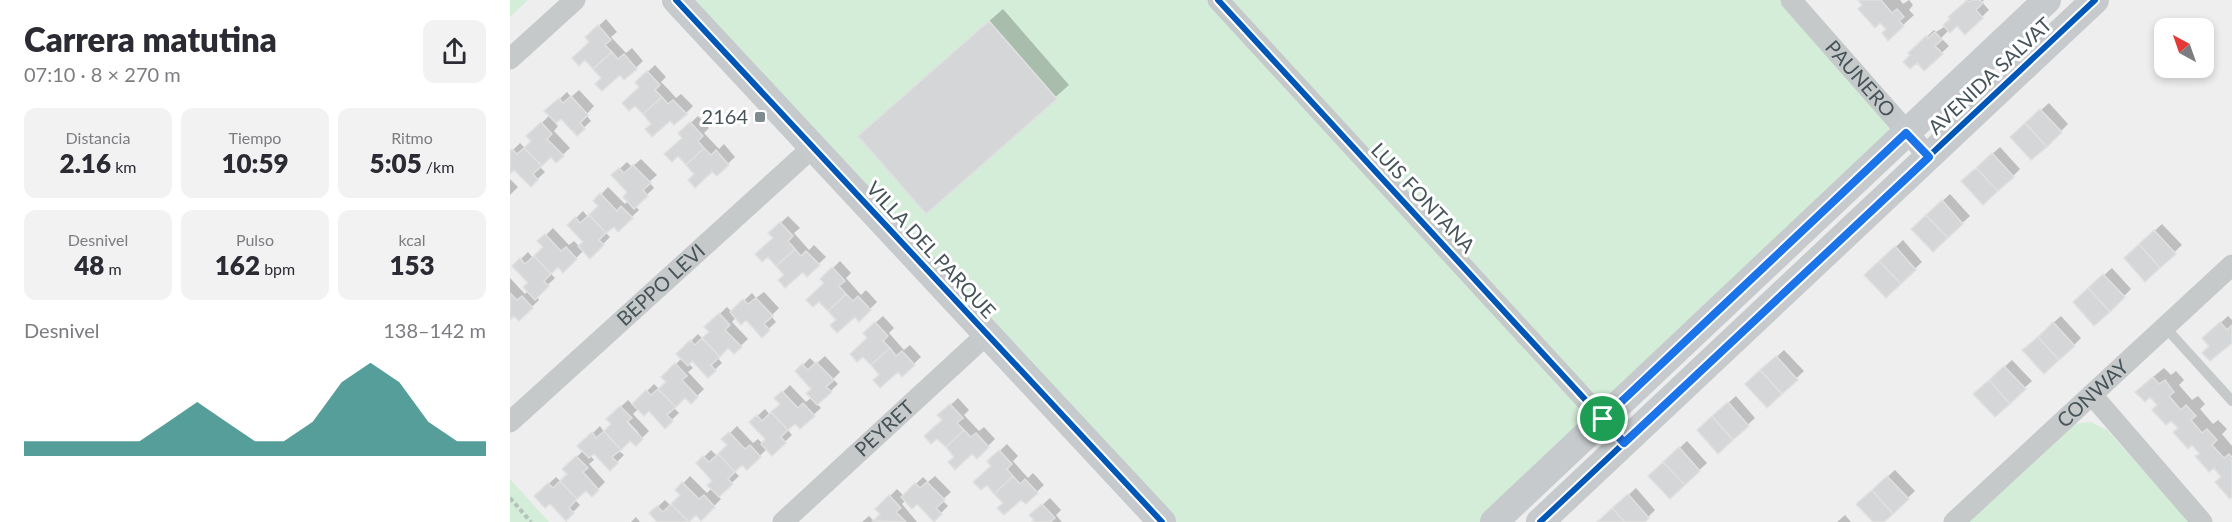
<!DOCTYPE html>
<html lang="es">
<meta charset="utf-8">
<style>
:root{--surface:#fff;--page:#f2f2f3;--text:#2b2b33;--muted:#7c7c81;--accent:#0f766e}
body{margin:0;font-family:Lato,sans-serif;background:var(--page);color:var(--text);height:100vh;display:flex;flex-direction:column;font-size:22px;white-space:nowrap}
*{box-sizing:border-box;margin:0}
p{font-size:20px;color:var(--muted)}
.icon{flex:none;width:33px;height:33px;fill:none;stroke:currentColor;stroke-width:2;stroke-linecap:round;stroke-linejoin:round}
.map{position:relative;flex:1;overflow:hidden}
.side{display:flex;flex-direction:column;background:var(--surface);width:510px}
.side>*{flex:none}
.needle{width:39px;rotate:320deg}
.tools{position:absolute;left:1644px;top:18px;display:grid;gap:12px}
.tools a{display:grid;place-items:center;width:60px;height:60px;border-radius:12px;background:var(--surface);box-shadow:0 3px 9px #0003;font-size:30px}
.pin{position:absolute;display:grid;place-items:center;width:51px;height:51px;color:#fff;margin:-26px;border:3px solid #fff;border-radius:50%;box-shadow:0 2px 6px #0007}
.round{display:grid;place-items:center;flex:none;width:63px;height:63px;border-radius:12px;background:var(--page)}
.headline{display:flex;align-items:center;justify-content:space-between;height:102px;padding:0 24px}
h1{font-size:33px;font-weight:800;line-height:45px}
.metrics{display:grid;grid-template-columns:repeat(3,1fr);gap:9px;height:102px;padding:6px 24px}
.metrics div{display:grid;align-content:center;border-radius:12px;background:var(--page);text-align:center}
.metrics b{font-size:26px;font-weight:800}
.metrics small{font-size:16px;font-weight:400}
.metrics p{font-size:16px}
.chart{height:168px;padding:12px 24px}
.chart p{display:flex;justify-content:space-between}
.chart svg{width:100%;height:108px;margin-top:6px;fill:var(--accent);opacity:.7}
main{display:flex;flex:1;min-height:0}
.map>svg:first-child{display:block}
.green{fill:#d3edd8}
.shadow{fill:#0003;fill-rule:evenodd}
.building{fill:#d5d6d7;stroke:#e0e0e1;stroke-width:1.5}
.lines{fill:none;stroke-linecap:round;stroke-linejoin:round}
.path{stroke:#b5c2bc;stroke-width:4;stroke-dasharray:4.5 3;stroke-linecap:butt}
.lane{stroke:#c6c9ca;stroke-width:10}
.street{stroke:#c6c9ca;stroke-width:21}
.secondary{stroke:#c6cacc;stroke-width:28}
.cycleway-casing{stroke:#fff;stroke-width:10}
.cycleway{stroke:#0057b8;stroke-width:6}
.route-casing{stroke:#fff;stroke-width:12}
.route{stroke:#1a73e8;stroke-width:8}
.poi-dot{fill:#818a8e;stroke:#fff;stroke-width:2}
.labels{text-anchor:middle;stroke-width:6;stroke-linejoin:round;paint-order:stroke}
.street-label{font-size:20px;fill:#46545a;stroke:#fff}
.poi-label{font-size:20px;fill:#46545a;stroke:#fff;text-anchor:end}
</style>
<main>
<section class="side">
<div class="headline"><div><h1>Carrera matutina</h1><p>07:10 · 8 × 270 m</p></div><a class="round"><svg class="icon" aria-label="share" viewBox="0 0 24 24"><path d="M12 15V3M7 8l5-5 5 5M5 13v7h14v-7"/></svg></a></div>
<div class="metrics">
<div><p>Distancia</p><b>2.16<small> km</small></b></div>
<div><p>Tiempo</p><b>10:59</b></div>
<div><p>Ritmo</p><b>5:05<small> /km</small></b></div>
</div>
<div class="metrics">
<div><p>Desnivel</p><b>48<small> m</small></b></div>
<div><p>Pulso</p><b>162<small> bpm</small></b></div>
<div><p>kcal</p><b>153</b></div>
</div>
<div class="chart"><p><span>Desnivel</span>138–142 m</p>
<svg viewBox="0 0 160 44" preserveAspectRatio="none"><path d="M0 44V38L10 38L20 38L30 38L40 38L50 30L60 22L70 30L80 38L90 38L100 30L110 14L120 6L130 14L140 30L150 38L160 38V44z"/></svg>
</div>
</section>
<div class="map">
<svg width="1722" height="522" viewBox="0 0 1722 522">
<rect width="100%" height="100%" fill="#efeeee"/>
<path class="green" d="M0,0H18L0,17Z
M166,0H1281L1396,133L984,522H652Z
M1581,422L1597,430L1680,522H1455L1564,424Z
M0,479L39,522H0Z"/>
<path class="shadow" d="M1350,0H1390L1393,4L1399,0L1403,5L1399,10L1404,15L1393,25L1378,29Z
M1458,0H1474L1472,2L1479,10L1455,33L1447,24L1439,30L1431,38L1439,46L1415,69L1402,55L1407,46L1424,30L1426,32L1434,27Z
M493,9L559,85L416,212L363,123Z
M96,19L107,32L101,37L116,53L122,48L133,61L115,78L110,73L93,78L81,41L77,37Z
M145,65L156,77L151,82L159,90L166,98L171,94L183,106L176,113L143,123L131,87L127,82Z
M69,90L84,106L76,115L81,121L67,134L51,117L45,123L48,126L44,131L60,148L46,161L41,155L29,166L35,172L21,185L4,168L0,172V153L10,143L15,148L23,141L18,136L40,115L37,111L57,92L61,97Z
M1539,103L1558,124L1551,131L1509,130Z
M188,116L199,128L194,133L209,149L214,144L225,157L207,174L202,169L186,174L174,137L170,133Z
M1490,147L1510,169L1503,176L1460,174Z
M131,159L147,175L139,182L144,188L125,206L129,210L108,230L104,225L95,232L100,237L80,257L74,250L53,271L48,265L40,273L45,278L26,296L29,300L9,319L4,314L0,318V278L15,294L18,291L20,283L4,266L18,252L23,258L35,247L29,242L43,228L59,245L64,241L70,247L75,242L59,225L73,211L78,217L90,206L85,201L98,187L115,204L118,201L119,192L103,175L117,162L122,167Z
M0,179L8,187L0,195Z
M1440,194L1460,216L1423,250L1410,222Z
M278,216L290,228L284,233L299,250L304,245L316,257L297,275L293,270L276,275L264,238L260,233Z
M1652,224L1672,245L1635,280L1623,251Z
M1393,240L1412,262L1376,296L1363,268Z
M330,261L341,273L336,278L351,295L356,290L367,302L349,320L345,315L328,320L316,283L312,279Z
M1602,268L1621,289L1614,296L1572,295Z
M254,292L269,308L261,316L266,322L252,335L236,318L226,317L222,322L238,339L224,352L219,346L207,357L212,363L198,376L182,359L178,363L183,368L178,372L194,389L181,402L175,396L163,407L169,413L155,426L139,409L129,408L123,414L139,431L126,444L120,438L108,450L114,455L100,469L84,451L80,455L84,460L79,464L95,482L82,495L77,489L65,500L70,505L56,519L40,501L26,496L46,477L51,482L59,474L54,469L74,450L70,446L90,426L94,432L103,424L98,419L118,400L123,405L144,384L149,389L157,382L153,377L172,358L168,354L188,334L193,339L201,332L196,327L217,307L222,312L242,293L246,298ZM113,416L129,433L127,435L111,418Z
M373,316L384,328L379,333L394,350L400,345L411,357L392,375L388,370L371,375L359,338L362,326Z
M1551,316L1571,338L1564,345L1521,343Z
M1718,316L1722,320V341L1701,346L1694,338Z
M1274,350L1294,371L1257,406L1245,377Z
M315,356L330,372L323,379L328,384L307,404L311,408L290,427L285,422L277,429L282,435L262,454L257,449L237,468L232,463L224,471L229,476L208,496L211,499L191,519L186,513L178,522H149L141,513L155,500L161,506L172,495L167,490L180,476L197,493L202,488L204,481L188,463L201,450L207,456L219,445L214,439L227,426L243,443L248,439L253,444L257,439L241,422L255,409L260,415L272,404L267,398L280,385L296,402L302,397L303,389L287,371L300,358L306,364Z
M1502,360L1522,381L1514,388L1472,387Z
M1654,368L1661,375L1666,371L1674,380L1669,385L1682,400L1688,396L1695,404L1690,409L1703,424L1708,420L1717,429L1712,434L1722,446V495L1713,476L1704,466L1687,456L1691,452L1649,405L1638,381Z
M1226,396L1245,418L1208,452L1196,423Z
M448,398L459,410L454,415L469,431L474,427L485,439L467,457L462,452L446,457L434,420L430,415Z
M1177,441L1197,463L1160,497L1147,469Z
M497,444L508,456L503,461L518,478L523,473L534,485L516,502L511,498L495,502L483,466L479,461Z
M1385,470L1405,491L1372,522H1365L1355,497Z
M425,476L441,492L432,500L438,506L424,520L407,502L396,500L392,504L407,522H352L359,516L364,521L372,514L367,509L387,489L394,496L413,477L418,482Z
M1126,488L1145,510L1138,517L1132,522H1089Z
M540,498L551,510L546,515L552,522H523L525,520L521,515Z
M1335,515L1341,522H1327Z
M126,517L130,522H121Z"/>
<path class="building" d="M1348,0H1371L1382,13L1387,9L1394,17L1389,21L1394,26L1378,41L1372,33L1376,29L1370,23L1365,28L1348,9L1352,5Z
M1457,0L1459,2L1461,0H1470L1473,3L1466,10L1473,18L1455,35L1447,26L1440,33L1433,25L1440,19L1438,17Z
M479,21L547,99L416,214L348,136Z
M88,25L101,40L95,45L102,52L83,69L75,60L69,66L62,58L79,42L75,37Z
M1425,32L1432,40L1425,46L1433,54L1414,71L1407,63L1400,69L1393,62L1400,55L1398,53L1416,36L1418,38Z
M102,52L108,59L114,54L127,69L114,80L110,75L92,91L85,84L91,78L83,69Z
M137,71L150,85L145,90L152,97L133,114L125,106L119,111L112,103L129,87L125,82Z
M61,96L78,115L70,123L75,129L67,136L51,119L46,123L34,111L49,98L53,103Z
M152,97L158,104L163,100L177,114L164,125L160,121L142,137L135,129L141,124L133,114Z
M1530,109L1552,132L1537,147L1515,123Z
M31,122L42,134L37,139L54,156L46,163L41,157L32,166L14,148L21,141L16,136Z
M180,122L193,136L188,141L194,148L176,165L168,156L162,162L154,154L172,138L168,133Z
M1515,123L1537,147L1521,160L1500,137Z
M14,148L32,166L23,174L28,180L21,187L4,170L0,174V151L2,149L7,154Z
M194,148L201,155L206,150L219,165L207,176L202,172L185,188L178,180L184,174L176,165Z
M1482,153L1504,177L1488,191L1466,168Z
M123,165L141,183L133,190L138,196L124,209L113,197L117,192L101,175L109,168L114,173Z
M1466,168L1488,191L1473,205L1451,181Z
M90,193L107,211L111,206L123,218L108,232L104,227L96,233L79,215L88,206L83,201Z
M1432,200L1453,224L1438,238L1416,215Z
M79,215L96,233L89,240L94,245L80,259L68,246L73,242L57,225L65,217L70,223Z
M1416,215L1438,238L1423,252L1401,229Z
M270,222L283,236L278,241L285,249L266,266L258,257L252,262L245,254L263,238L258,233Z
M1644,230L1666,254L1650,268L1629,244Z
M35,234L51,251L56,247L67,259L53,273L48,267L41,274L24,256L33,247L27,241Z
M1629,244L1650,268L1635,282L1614,258Z
M1385,246L1406,270L1391,284L1369,261Z
M285,249L291,256L296,251L310,265L297,277L293,272L275,288L268,280L274,275L266,266Z
M24,256L41,274L34,281L39,286L25,300L13,287L18,283L2,266L10,258L15,264Z
M1369,261L1391,284L1376,298L1354,275Z
M322,267L335,281L329,286L336,294L318,311L309,302L303,307L296,300L314,283L310,279Z
M1593,274L1615,297L1600,312L1578,288Z
M1578,288L1600,312L1584,326L1563,302Z
M0,293L7,300L12,296L23,308L9,321L4,316L0,320Z
M336,294L343,301L348,296L361,310L349,322L345,317L327,333L320,325L326,320L318,311Z
M246,298L263,316L254,324L260,330L252,338L236,320L231,325L220,312L233,299L238,304Z
M209,313L220,325L215,330L232,347L224,354L218,348L210,357L192,338L199,332L194,327Z
M365,322L378,336L373,341L380,348L361,365L353,357L347,362L340,354L357,338L353,333Z
M1543,322L1565,346L1549,360L1528,337Z
M1710,322L1717,330L1722,325V343L1700,361L1692,353L1699,346L1692,338Z
M1528,337L1549,360L1534,374L1512,350Z
M192,338L210,357L201,365L206,371L198,378L182,361L178,366L166,354L180,340L185,345Z
M380,348L386,356L392,351L405,365L392,377L388,372L370,388L363,380L369,375L361,365Z
M1266,356L1288,380L1272,394L1250,370Z
M306,362L324,380L316,387L322,392L307,405L296,393L301,389L285,371L292,364L298,370Z
M165,363L177,376L172,380L188,397L181,404L175,398L166,407L148,389L156,382L151,377Z
M1494,366L1516,389L1500,404L1479,380Z
M1250,370L1272,394L1257,408L1235,384Z
M1643,377L1649,384L1655,380L1664,392L1659,396L1671,410L1676,405L1686,416L1681,420L1692,433L1697,429L1707,440L1702,445L1714,458L1719,454L1722,457V497L1720,499L1705,482L1711,477L1704,468L1699,472L1685,456L1690,454L1682,445L1678,449L1663,432L1668,428L1661,421L1656,425L1642,410L1647,405L1640,397L1635,402L1625,392Z
M1479,380L1500,404L1485,417L1463,394Z
M148,389L166,407L157,415L163,421L155,429L139,411L134,416L122,404L136,390L141,395Z
M272,391L288,408L293,403L305,416L290,429L285,424L278,430L261,412L270,404L264,398Z
M1218,402L1239,426L1223,440L1202,416Z
M440,404L453,418L447,423L454,430L436,447L427,439L421,444L414,436L432,420L427,415Z
M110,406L122,418L117,422L133,439L126,446L120,441L111,450L94,431L101,424L96,419Z
M261,412L278,430L271,437L276,443L262,456L251,444L255,439L239,422L247,415L252,421Z
M1202,416L1223,440L1208,454L1187,430Z
M454,430L461,437L466,433L479,447L467,459L462,454L445,470L438,462L444,457L436,447Z
M94,431L111,450L102,457L108,463L100,471L84,454L79,458L67,446L82,432L86,438Z
M219,432L235,449L240,445L251,457L237,470L232,465L225,472L208,454L217,445L211,439Z
M1169,447L1190,471L1175,485L1153,462Z
M489,450L502,464L497,469L503,476L484,494L477,485L471,490L463,482L481,466L477,461Z
M208,454L225,472L218,479L223,484L209,497L197,485L202,481L186,463L193,456L199,462Z
M66,456L78,468L73,472L89,490L82,497L76,491L67,499L50,481L57,474L52,469Z
M1153,462L1175,485L1160,499L1138,476Z
M503,476L510,484L515,479L528,493L516,504L511,500L494,515L487,508L493,503L484,494Z
M1377,476L1399,499L1383,514L1362,490Z
M50,481L67,499L59,508L64,513L56,521L40,504L35,508L24,496L38,483L43,488Z
M172,482L189,499L194,495L205,507L191,521L186,515L179,522L161,504L170,495L165,490Z
M417,482L435,500L426,508L432,514L424,522L407,504L402,509L391,497L405,483L410,488Z
M1362,490L1383,514L1374,522H1363L1346,504Z
M1118,494L1139,518L1135,522H1115L1102,508Z
M379,495L391,508L386,512L396,522L363,521L370,514L365,509Z
M161,504L179,522H147L139,513L147,506L153,512Z
M532,504L545,518L540,522H522L524,520L519,515Z
M1102,508L1115,522H1087Z"/>
<g class="lines">
<path class="path" d="M0,498L21,522"/>
<path class="lane" d="M1655,327L1722,401"/>
<g class="street">
<path d="M708,0L1093,419"/>
<path id="s1" d="M1281,0L1419,157"/>
<path d="M0,59L65,0"/>
<path d="M1582,395L1692,522"/>
<path id="s2" d="M0,422L303,147"/>
<path id="s3" d="M273,522L477,334"/>
<path id="s4" d="M1444,522L1722,265"/>
</g>
<path class="secondary" d="M166,0L652,522
M984,522L1537,0
M1030,522L1585,0"/>
<g class="cycleway-casing">
<path id="cycleway" d="M166,0L652,522
M708,0L1093,419
M1030,522L1585,0"/>
</g>
<use href="#cycleway" class="cycleway"/>
</g>
<g class="lines">
<g class="route-casing">
<path id="route" d="M1396,133L1419,157L1114,443L1093,419Z"/>
</g>
<use href="#route" class="route"/>
</g>
<rect class="poi-dot" x="244" y="111" width="12" height="12" rx="3"/>
<g class="labels">
<g class="street-label">
<text transform="translate(1480 76) rotate(-43)" y="7">AVENIDA SALVAT</text>
<text dy="7" stroke="none"><textPath href="#s1" startOffset="105">PAUNERO</textPath></text>
<text transform="translate(913 198) rotate(47)" y="7">LUIS FONTANA</text>
<text transform="translate(421 250) rotate(47)" y="7">VILLA DEL PARQUE</text>
<text dy="7" stroke="none"><textPath href="#s2" startOffset="204">BEPPO LEVI</textPath></text>
<text dy="7" stroke="none"><textPath href="#s4" startOffset="189">CONWAY</textPath></text>
<text dy="7" stroke="none"><textPath href="#s3" startOffset="138">PEYRET</textPath></text>
</g>
<g class="poi-label">
<text x="238" y="124">2164</text>
</g>
</g>
</svg>
<div class="tools">
<a><svg class="needle" viewBox="-14 -14 28 28"><path d="M0-13l5 13h-10z" fill="#e53935"/><path d="M0 13l5-13h-10z" fill="#7c7c81"/></svg></a>
</div>
<div class="pin" style="left:1093px;top:419px;background:#1e9e55"><svg class="icon" aria-label="arrive" viewBox="0 0 24 24"><path d="M6 21V4h12l-3 4 3 4H6"/></svg></div>
</div>
</main>
